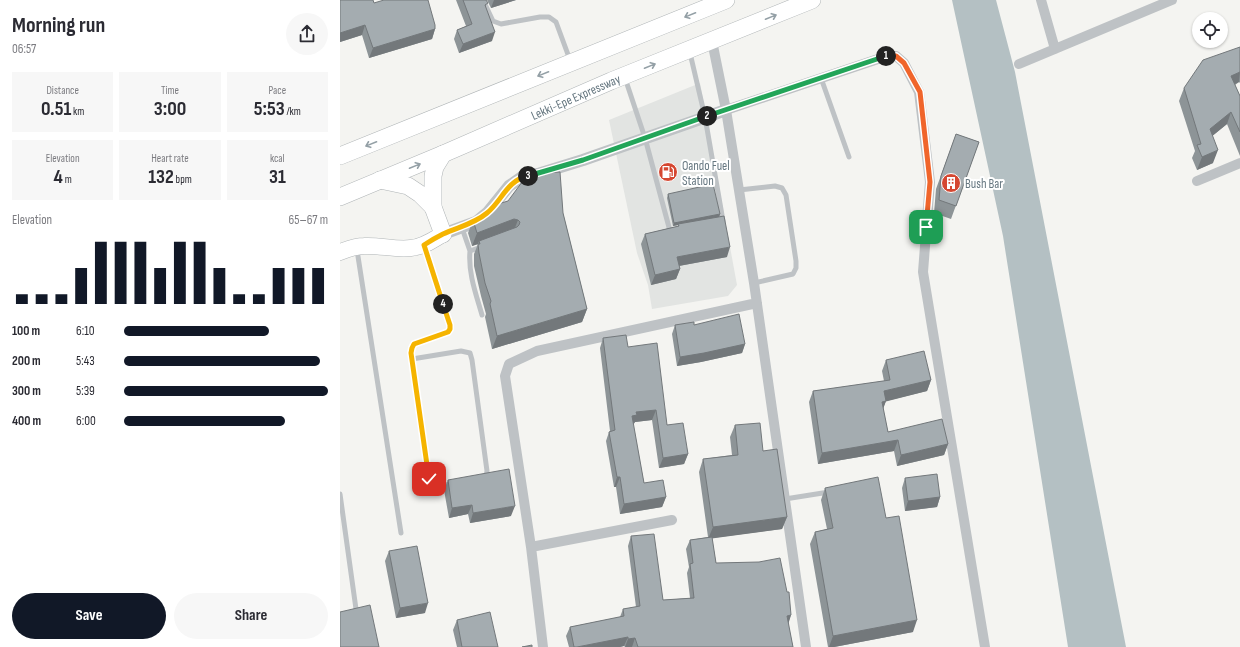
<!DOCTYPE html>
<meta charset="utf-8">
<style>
:root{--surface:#fff;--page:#f7f7f7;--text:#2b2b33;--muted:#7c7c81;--accent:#111827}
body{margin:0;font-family:"Sofia Sans Condensed",sans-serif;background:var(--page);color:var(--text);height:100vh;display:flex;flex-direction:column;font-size:15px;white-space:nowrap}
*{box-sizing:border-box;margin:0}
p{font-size:13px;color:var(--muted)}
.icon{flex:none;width:22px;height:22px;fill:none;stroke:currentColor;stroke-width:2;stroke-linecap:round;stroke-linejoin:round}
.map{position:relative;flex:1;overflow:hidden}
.sheet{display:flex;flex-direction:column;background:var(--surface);width:340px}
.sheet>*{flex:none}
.buttons{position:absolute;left:852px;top:12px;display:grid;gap:8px}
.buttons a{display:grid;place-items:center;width:36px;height:36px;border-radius:50%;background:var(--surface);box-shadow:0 1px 3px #0004;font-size:20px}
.pin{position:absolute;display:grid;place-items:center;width:34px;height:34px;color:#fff;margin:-17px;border-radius:8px;box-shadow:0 2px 6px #0006}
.km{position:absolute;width:20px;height:20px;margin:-10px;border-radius:50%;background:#222;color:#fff;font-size:11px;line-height:20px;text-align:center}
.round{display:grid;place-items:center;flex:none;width:42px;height:42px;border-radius:21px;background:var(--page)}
.head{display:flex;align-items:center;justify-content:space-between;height:68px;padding:0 12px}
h1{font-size:22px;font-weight:700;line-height:30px}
.metrics{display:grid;grid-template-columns:repeat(3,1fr);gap:6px;height:68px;padding:4px 12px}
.metrics div{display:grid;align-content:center;border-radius:0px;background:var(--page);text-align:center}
.metrics b{font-size:20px;font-weight:700}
.metrics small{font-size:11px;font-weight:400}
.metrics p{font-size:11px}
.chart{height:112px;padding:8px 12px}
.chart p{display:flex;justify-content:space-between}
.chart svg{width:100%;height:72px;margin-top:4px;stroke:var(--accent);stroke-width:6}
.primary-button{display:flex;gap:8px;margin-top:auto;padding:8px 12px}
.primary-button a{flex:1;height:46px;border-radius:24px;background:var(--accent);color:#fff;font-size:16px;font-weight:700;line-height:46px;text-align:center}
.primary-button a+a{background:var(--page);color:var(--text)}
ul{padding:0 12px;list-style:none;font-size:13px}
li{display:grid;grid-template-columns:64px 48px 1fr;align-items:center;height:30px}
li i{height:10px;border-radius:5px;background:var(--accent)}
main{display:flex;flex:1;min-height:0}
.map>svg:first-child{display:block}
.built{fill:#e2e4e2}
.water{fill:#b4c0c3}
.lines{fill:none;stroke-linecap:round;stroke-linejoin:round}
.primary-casing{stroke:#b0b5b7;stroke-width:17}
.trunk-casing{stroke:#afb4b6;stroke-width:18}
.service{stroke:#bec2c5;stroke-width:5}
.minor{stroke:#bec2c5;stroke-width:10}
.tertiary{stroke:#bec2c5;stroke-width:12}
.primary{stroke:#fff;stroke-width:16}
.trunk{stroke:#fff;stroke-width:17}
.wall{fill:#8d9497}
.shaded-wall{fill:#73787b}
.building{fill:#a4acb0;stroke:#73787b}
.oneway{stroke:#94a0a6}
.split-1-casing{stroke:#fff;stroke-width:8}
.split-2-casing{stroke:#fff;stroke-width:8}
.split-3-casing{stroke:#fff;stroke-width:8}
.split-4-casing{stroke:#fff;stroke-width:8}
.split-5-casing{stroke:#fff;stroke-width:8}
.split-1{stroke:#f0652b;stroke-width:5}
.split-2{stroke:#22a559;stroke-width:5}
.split-3{stroke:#22a559;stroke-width:5}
.split-4{stroke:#f5b400;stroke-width:5}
.split-5{stroke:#f5b400;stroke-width:5}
.labels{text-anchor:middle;stroke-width:4;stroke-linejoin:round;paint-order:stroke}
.street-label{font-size:13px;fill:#667780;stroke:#fff}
.poi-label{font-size:13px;fill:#667780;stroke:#fff;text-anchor:start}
</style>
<main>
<section class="sheet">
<div class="head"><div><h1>Morning run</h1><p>06:57</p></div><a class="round"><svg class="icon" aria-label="share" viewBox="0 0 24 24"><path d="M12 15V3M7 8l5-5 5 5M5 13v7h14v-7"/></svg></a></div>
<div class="metrics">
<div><p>Distance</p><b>0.51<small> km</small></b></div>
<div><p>Time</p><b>3:00</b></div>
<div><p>Pace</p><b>5:53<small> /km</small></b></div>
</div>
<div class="metrics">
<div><p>Elevation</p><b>4<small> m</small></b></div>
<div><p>Heart rate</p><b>132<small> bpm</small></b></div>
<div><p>kcal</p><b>31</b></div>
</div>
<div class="chart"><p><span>Elevation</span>65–67 m</p>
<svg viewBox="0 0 160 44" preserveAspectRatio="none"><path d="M5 44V38M15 44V38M25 44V38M35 44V22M45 44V6M55 44V6M65 44V6M75 44V22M85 44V6M95 44V6M105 44V22M115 44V38M125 44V38M135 44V22M145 44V22M155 44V22"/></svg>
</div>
<ul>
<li><b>100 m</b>6:10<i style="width:71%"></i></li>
<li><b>200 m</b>5:43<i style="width:96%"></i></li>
<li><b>300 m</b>5:39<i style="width:100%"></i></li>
<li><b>400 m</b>6:00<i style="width:79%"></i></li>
</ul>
<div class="primary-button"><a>Save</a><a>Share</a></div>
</section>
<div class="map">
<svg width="900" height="647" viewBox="0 0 900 647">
<rect width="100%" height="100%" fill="#f4f4f1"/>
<path class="built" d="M360,83L397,285L388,296L312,309L308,285L297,253L269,120Z"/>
<path class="water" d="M612,0H656L675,72L786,647H728L663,236Z"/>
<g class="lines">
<g class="primary-casing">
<path id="primary" d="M0,252C8,249 16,246 24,246C40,245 55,250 71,248C83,247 93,240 103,234"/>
</g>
<g class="trunk-casing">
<g id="trunk">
<path d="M0,156L386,0"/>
<path d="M40,180L68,186L80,194L93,207"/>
<path id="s1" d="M0,197L103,154L271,81L472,0"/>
<path d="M103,234L93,207V176L95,167L103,154"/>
</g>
</g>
<path class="service" d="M143,0L153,21L161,24L200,17H209L216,22L230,60
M350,53L365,117L383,221
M285,78L305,138L330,231H332
M481,78L509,157
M399,190L435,186L442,188L446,195L456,261V268L453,274L414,283
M122,228L130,251L141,247
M85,247L110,325V329L108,332L74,344L72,348L71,353L89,479L91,484L96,486L112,484
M17,250L61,533
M130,251C128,273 136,294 142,315
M72,359L121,351L130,353L132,360L147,471L146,477L144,479
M0,494L16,609
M445,499L489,492"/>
<path class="minor" d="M701,0L715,49
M372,41L386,110L414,283L466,647
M679,64L832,0
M386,110L547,56H556L564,63L579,92L590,182L583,272L645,647
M857,181L900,163
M191,547L332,520
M203,647L191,547L165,376L169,364L197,351L417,303"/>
<path class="tertiary" d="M103,234L136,222L148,212L169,186L182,177L198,174L243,160L386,110"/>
<use href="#primary" class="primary"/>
<use href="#trunk" class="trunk"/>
</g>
<path class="wall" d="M0,0L34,3L95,29L92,39L29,58L22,35L0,42Z
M116,0H146V8L152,41L119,53L114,39L117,30L126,26Z
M147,0H176L151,8Z
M900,47V83L899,82L895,85L900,96V156L887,124L872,136L873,163L857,170L852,158L855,151L839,101L844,88Z
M616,134L639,142L611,219L594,213L596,189Z
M328,194L380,214L379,217L387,257L339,266L340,269L336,279L311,285L301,244L305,234L338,226V225L333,226L327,198Z
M223,213L247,309L242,322L152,349L145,317L146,314L141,296L134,266V254L138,244L132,246L128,233L133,220Z
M335,325H354L405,344L402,353L361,362L337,366L332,334Z
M263,338L288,347L327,425L348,454L344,464L319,468L312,420L295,422L293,425L304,483L326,497L322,507L280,514L276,487H274L266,441L269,432L270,431L260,348Z
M546,360L591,380L587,391L546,401L543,408L548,432L608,444L604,455L557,466L554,451L478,464L469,402L473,391L544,381L542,371Z
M395,425L423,451L447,517L442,529L372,538L376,563L451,615L448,623L453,647H285L284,646L280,647H229L226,636L230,627L280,617L283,609L296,607L288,546L291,536L323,600L350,598L347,573L349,567L346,549L350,540L368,537L359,472L363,459L392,455L390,437Z
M565,478L600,497L597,507L565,511L562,488Z
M108,480L171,516L130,523L128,514L109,518L104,490Z
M485,488L546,518L573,632L494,647H488L470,544L475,532L487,529L481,500Z
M49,551L85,613L56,618L45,561Z
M117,620L158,647H117L113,630Z"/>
<path class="shaded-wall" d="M154,0H176L151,8Z
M25,25L22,35L0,42V33Z
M95,29L92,39L29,58L33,48Z
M155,32L152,41L119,53L123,44Z
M900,72L899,82L887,88L891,76Z
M891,112L887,124L865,142L870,129Z
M878,150L873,163L857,170L862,157Z
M380,214L379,218L338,224V225L333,226L334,223Z
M174,219L178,220L173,233L139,241L138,244L132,246L137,233Z
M390,247L387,257L333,267L337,257Z
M340,269L336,279L311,285L315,275Z
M247,309L242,322L152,349L157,336Z
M405,344L402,353L361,362L337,366L340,357Z
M591,380L587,391L544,402L546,401L542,412L538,413L544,391Z
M316,410L312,420L295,422L293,425L292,416L296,412Z
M558,440L554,451L478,464L482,453Z
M608,444L604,455L557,466L561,455Z
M348,454L344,464L319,468L323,458Z
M277,477H280L276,487H274Z
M326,497L322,507L280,514L284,504Z
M600,497L597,507L565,511L568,501Z
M132,505L128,514L109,518L112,508Z
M175,506L171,516L130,523L133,513Z
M447,517L442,529L368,539L373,527Z
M88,603L85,613L56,618L60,608Z
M451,615L448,625L447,616Z
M577,620L573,632L494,647H489L493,636Z
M288,637L284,646L280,647H237Z
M295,638L292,647H285L288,639Z"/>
<path class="building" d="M0,0H33L34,3L44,0H88L95,25V29L33,48L25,25L0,33Z
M123,0H146L148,3L145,5L155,32L123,44L117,30L132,24Z
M900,47V72L891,76L900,96V132L891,112L870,129L878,150L862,157L857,145L861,144L844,88L863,60Z
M616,134L639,142L616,206L599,200L601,176Z
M220,172L223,213L247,309L157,336L150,304L151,301L145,283L139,253L138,244H140L139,241L177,227L179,225L180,222L178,220L174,219L137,233L133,220L144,216L158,204L168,201L188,174Z
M373,184L380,214L334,223L328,194Z
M384,216L390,247L337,257L340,269L315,275L305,234L339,226L338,224Z
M399,314L405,344L364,353L340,357L335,325L354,322V325Z
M286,335L288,347L317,343L327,425L343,423L348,454L323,458L316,410L296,412L297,415L292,416L304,483L323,480L326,497L284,504L280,477H277L269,432L275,430L263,338Z
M584,351L591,380L544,391L546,401L542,402L548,432L602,419L608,444L561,455L558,440L482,453L473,391L550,380L546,360Z
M420,423L423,451L437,449L447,517L373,527L363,459L398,455L395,425Z
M169,469L175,506L133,513L132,505L112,508L108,480Z
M597,474L600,497L568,501L565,478Z
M538,477L546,518L559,516L577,620L493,636L475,532L493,528L485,488Z
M314,534L323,600L354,598L350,564L353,563L350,540L372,537L376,563L419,562L440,558L447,592H449L451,615L447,616L453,647H298L295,638L288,639V637L237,647H234L230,627L284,616L283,609L300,606L291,536Z
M77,546L88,603L60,608L49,551Z
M30,605L39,647H0V612Z
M150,612L158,647H122L117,620Z
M192,645V647H182Z"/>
<defs><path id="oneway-shaft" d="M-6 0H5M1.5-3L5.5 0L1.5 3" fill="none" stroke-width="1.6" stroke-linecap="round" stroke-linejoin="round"/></defs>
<g class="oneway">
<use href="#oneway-shaft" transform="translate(350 15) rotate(158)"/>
<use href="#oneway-shaft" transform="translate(431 17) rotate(-22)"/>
<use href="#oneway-shaft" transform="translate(310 66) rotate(-22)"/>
<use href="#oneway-shaft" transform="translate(203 74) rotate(158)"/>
<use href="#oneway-shaft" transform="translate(31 144) rotate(158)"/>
<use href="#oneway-shaft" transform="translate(75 166) rotate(-22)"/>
</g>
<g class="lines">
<g class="split-1-casing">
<path id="split-1" d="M546,56H556L564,63L580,92L590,182L586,227"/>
</g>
<g class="split-2-casing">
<path id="split-2" d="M367,116L546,56"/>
</g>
<g class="split-3-casing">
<path id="split-3" d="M188,176L243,160L367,116"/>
</g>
<g class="split-4-casing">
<path id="split-4" d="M103,304L84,245C90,241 97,237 103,234C118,227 134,224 147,213C162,201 167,180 188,176"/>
</g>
<g class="split-5-casing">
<path id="split-5" d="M89,479L71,353L72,348L74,344L108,332L110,329V325L103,304"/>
</g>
<use href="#split-1" class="split-1"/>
<use href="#split-2" class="split-2"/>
<use href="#split-3" class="split-3"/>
<use href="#split-4" class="split-4"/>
<use href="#split-5" class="split-5"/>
</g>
<defs>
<g id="fuel-disc" transform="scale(1)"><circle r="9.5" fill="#d54731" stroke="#fff"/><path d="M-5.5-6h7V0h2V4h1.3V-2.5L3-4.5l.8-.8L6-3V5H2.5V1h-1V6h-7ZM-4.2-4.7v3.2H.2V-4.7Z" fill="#fff"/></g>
<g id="building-disc" transform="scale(1)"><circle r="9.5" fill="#d54731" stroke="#fff"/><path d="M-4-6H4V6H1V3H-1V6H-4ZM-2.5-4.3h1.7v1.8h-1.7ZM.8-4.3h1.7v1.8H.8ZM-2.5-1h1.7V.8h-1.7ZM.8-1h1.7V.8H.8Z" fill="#fff"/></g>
</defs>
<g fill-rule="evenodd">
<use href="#fuel-disc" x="328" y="172"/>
<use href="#building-disc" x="611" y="183"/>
</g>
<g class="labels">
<g class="street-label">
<text dy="5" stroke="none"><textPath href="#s1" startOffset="256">Lekki-Epe Expressway</textPath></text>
</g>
<g class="poi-label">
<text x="342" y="170">Oando Fuel<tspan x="342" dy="15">Station</tspan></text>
<text x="625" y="188">Bush Bar</text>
</g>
</g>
</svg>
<div class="buttons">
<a><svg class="icon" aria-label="locate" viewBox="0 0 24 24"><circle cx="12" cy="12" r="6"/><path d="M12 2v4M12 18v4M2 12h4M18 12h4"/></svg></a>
</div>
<div class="pin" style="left:586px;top:227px;background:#1e9e55"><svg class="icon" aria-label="arrive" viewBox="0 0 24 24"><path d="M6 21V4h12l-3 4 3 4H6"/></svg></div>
<div class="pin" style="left:89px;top:479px;background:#d93025"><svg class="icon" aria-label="check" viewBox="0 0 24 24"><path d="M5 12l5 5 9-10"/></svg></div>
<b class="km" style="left:546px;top:56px">1</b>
<b class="km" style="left:367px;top:116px">2</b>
<b class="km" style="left:188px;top:176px">3</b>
<b class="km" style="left:103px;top:304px">4</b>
</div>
</main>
